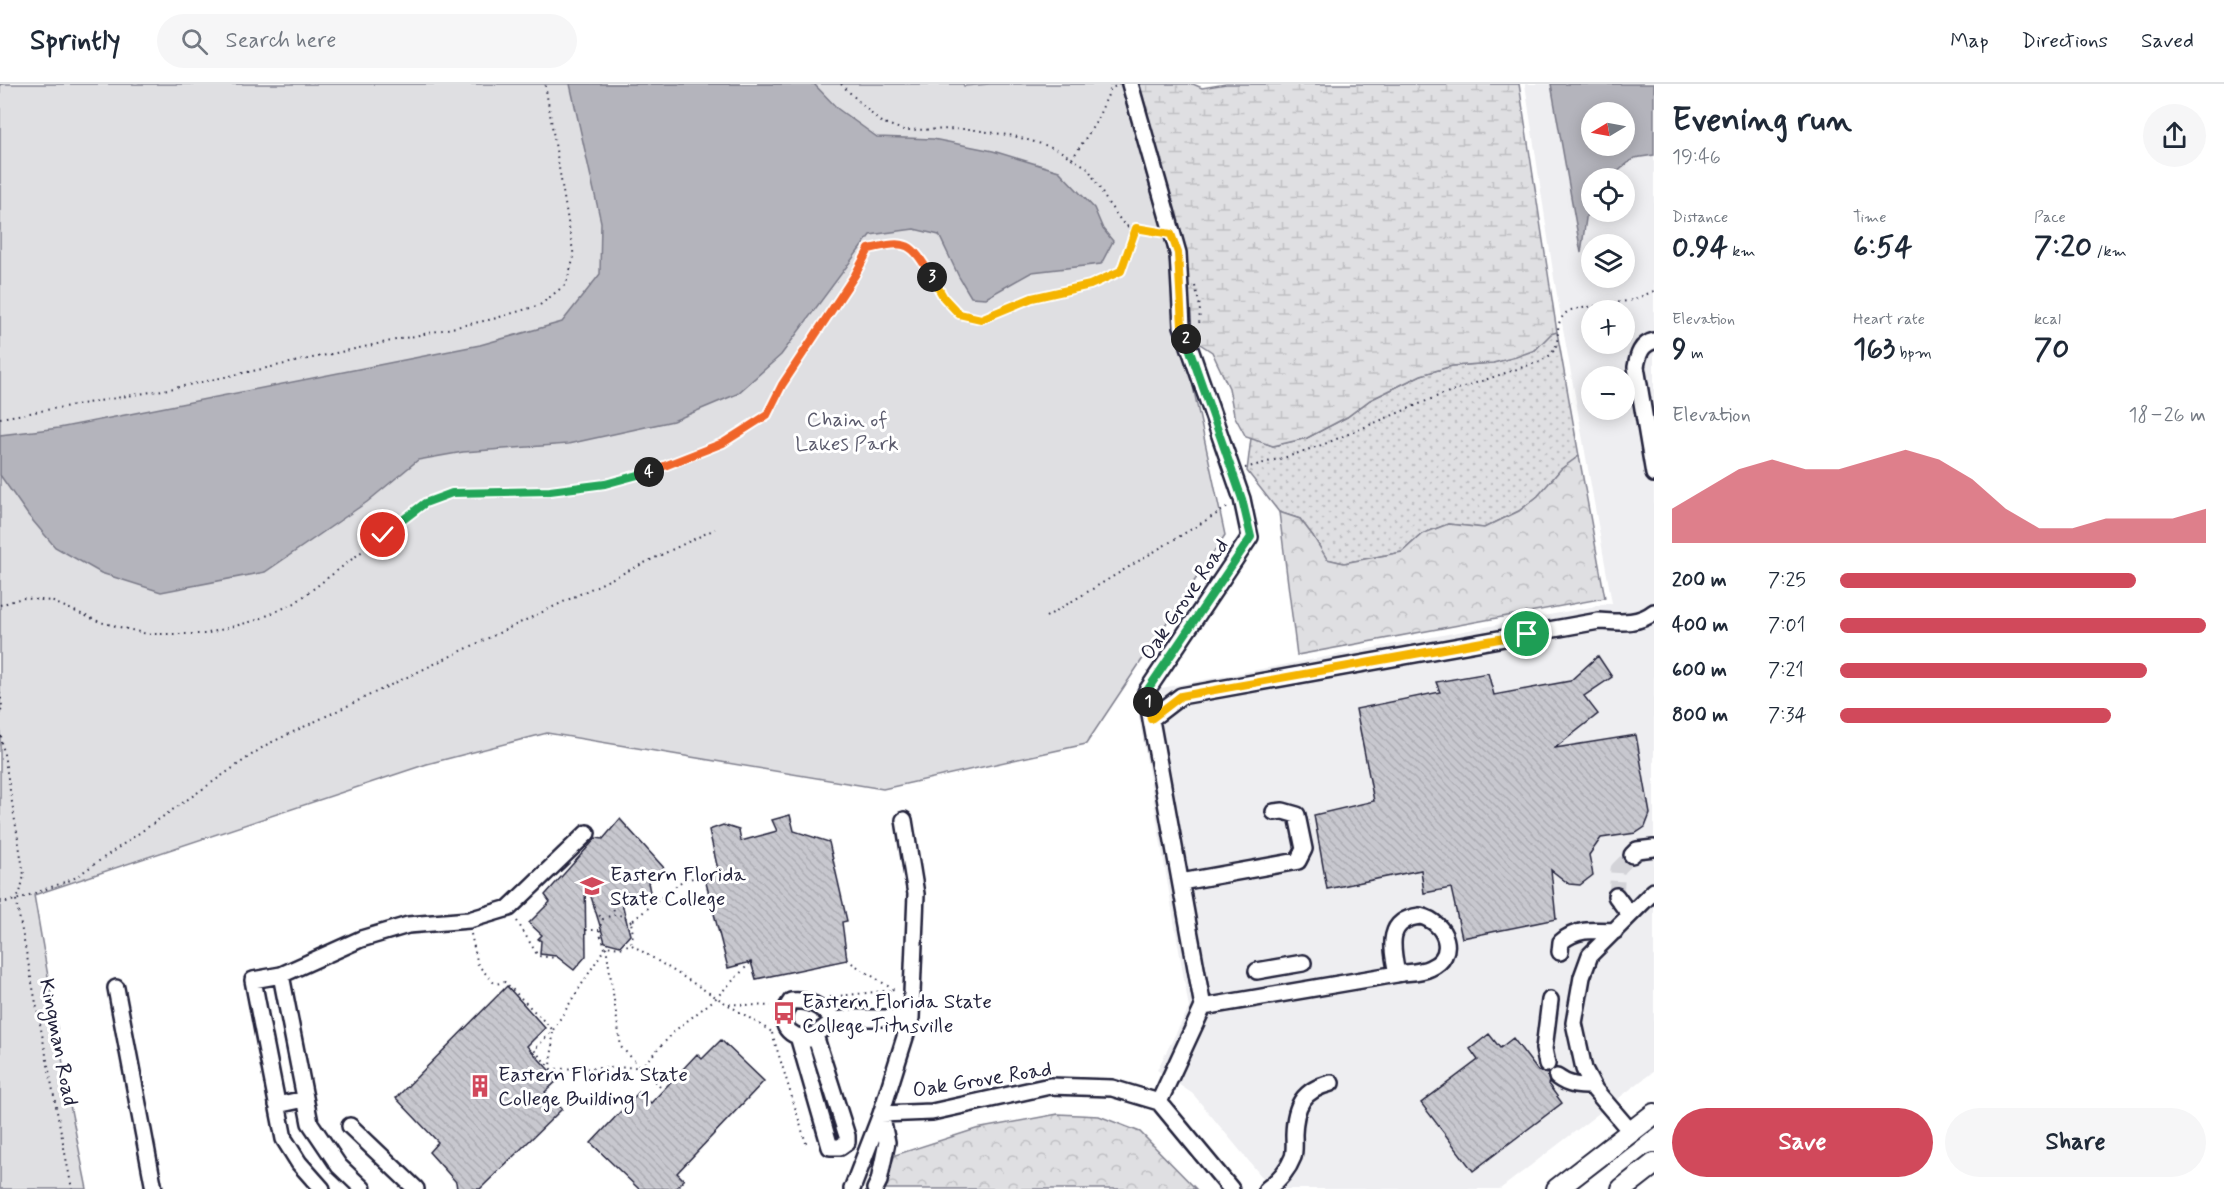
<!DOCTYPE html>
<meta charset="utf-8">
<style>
:root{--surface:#fff;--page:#f6f6f7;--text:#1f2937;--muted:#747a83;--line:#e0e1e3;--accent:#d1495b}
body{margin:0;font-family:Mynerve,sans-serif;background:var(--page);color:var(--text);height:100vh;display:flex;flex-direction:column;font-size:22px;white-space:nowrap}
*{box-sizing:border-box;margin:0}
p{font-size:20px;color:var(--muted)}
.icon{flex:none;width:33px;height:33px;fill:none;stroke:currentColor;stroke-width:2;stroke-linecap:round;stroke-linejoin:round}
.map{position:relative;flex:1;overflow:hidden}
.sheet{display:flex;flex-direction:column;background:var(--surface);width:570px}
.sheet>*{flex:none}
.needle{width:39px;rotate:260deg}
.fabs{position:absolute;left:1581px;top:18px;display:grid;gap:12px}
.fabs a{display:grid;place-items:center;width:54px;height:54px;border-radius:50%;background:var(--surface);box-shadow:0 3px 15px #0003;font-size:30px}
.pin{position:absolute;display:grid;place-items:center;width:51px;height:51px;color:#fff;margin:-26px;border:3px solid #fff;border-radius:50%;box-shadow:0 2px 6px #0007}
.km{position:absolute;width:30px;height:30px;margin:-15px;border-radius:50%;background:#222;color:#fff;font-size:16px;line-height:30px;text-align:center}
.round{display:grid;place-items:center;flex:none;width:63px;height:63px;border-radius:32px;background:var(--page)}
.overview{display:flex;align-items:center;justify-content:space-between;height:102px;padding:0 18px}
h1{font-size:33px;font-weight:700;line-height:45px}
.figures{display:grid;grid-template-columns:repeat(3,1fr);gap:9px;height:102px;padding:6px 18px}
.figures div{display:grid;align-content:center}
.figures b{font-size:30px;font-weight:700}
.figures small{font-size:16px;font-weight:400}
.figures p{font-size:16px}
.chart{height:168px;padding:12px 18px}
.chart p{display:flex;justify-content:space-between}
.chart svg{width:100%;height:108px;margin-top:6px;fill:var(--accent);opacity:.7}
.primary-button{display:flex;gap:12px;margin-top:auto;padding:12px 18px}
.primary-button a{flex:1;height:69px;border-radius:36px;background:var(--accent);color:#fff;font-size:24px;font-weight:700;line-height:69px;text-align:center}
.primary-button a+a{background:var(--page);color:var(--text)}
ul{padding:0 18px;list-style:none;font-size:20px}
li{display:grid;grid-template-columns:96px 72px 1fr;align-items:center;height:45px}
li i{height:15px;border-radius:8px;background:var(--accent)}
header{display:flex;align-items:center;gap:36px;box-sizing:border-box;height:84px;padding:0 30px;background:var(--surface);border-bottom:2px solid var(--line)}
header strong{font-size:28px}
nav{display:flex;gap:33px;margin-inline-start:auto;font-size:21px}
.search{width:420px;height:54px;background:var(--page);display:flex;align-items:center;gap:15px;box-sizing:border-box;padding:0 21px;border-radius:33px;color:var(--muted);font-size:22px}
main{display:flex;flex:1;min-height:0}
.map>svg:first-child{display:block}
.built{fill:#eeeef1;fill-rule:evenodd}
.grass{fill:url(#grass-dots);stroke:#80808e;stroke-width:1.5}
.forest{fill:url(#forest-crowns);stroke:#80808e;stroke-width:1.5}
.wetland{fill:url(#wetland-marsh);stroke:#80808e;stroke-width:1.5}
.park{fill:#dfdfe2;stroke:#80808e;stroke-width:1.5}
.water{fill:#b4b4bc;stroke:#7a7a88;stroke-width:1.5;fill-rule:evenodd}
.building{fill:url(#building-back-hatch);stroke:#22223b;stroke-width:1.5}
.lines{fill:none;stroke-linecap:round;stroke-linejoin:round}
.minor-tunnel{stroke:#d3d3d8;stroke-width:15;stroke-dasharray:15 8;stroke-linecap:butt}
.minor-casing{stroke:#22223b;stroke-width:20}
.major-casing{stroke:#22223b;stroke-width:24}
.path{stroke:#22223b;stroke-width:2;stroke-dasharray:1.5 4.5;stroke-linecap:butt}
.minor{stroke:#fff;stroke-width:15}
.major{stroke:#fff;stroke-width:20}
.split-1-casing{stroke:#fff;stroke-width:12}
.split-2-casing{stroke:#fff;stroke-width:12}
.split-3-casing{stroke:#fff;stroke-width:12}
.split-4-casing{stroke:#fff;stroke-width:12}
.split-5-casing{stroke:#fff;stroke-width:12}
.split-1{stroke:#f5b400;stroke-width:8}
.split-2{stroke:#22a559;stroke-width:8}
.split-3{stroke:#f5b400;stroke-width:8}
.split-4{stroke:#f0652b;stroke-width:8}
.split-5{stroke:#22a559;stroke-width:8}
.labels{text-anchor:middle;stroke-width:6;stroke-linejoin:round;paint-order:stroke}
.park-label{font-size:21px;fill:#5b5b6d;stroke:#fff}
.street-label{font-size:21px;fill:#22223b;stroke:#fff}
.poi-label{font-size:21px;fill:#22223b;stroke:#fff;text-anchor:start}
</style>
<header>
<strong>Sprintly</strong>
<div class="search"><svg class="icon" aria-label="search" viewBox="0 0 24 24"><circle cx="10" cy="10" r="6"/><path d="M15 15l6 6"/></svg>Search here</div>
<nav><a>Map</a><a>Directions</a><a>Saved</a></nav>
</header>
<main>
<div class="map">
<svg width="1654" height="1105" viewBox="0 0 1654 1105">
<defs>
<pattern id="grass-dots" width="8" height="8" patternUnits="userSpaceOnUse" patternTransform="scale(1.5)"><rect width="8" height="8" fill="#dfdfe2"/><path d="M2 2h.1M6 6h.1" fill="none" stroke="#bfbfc3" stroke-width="1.8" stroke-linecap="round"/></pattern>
<pattern id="forest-crowns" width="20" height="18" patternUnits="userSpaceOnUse" patternTransform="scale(1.5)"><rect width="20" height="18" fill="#dfdfe2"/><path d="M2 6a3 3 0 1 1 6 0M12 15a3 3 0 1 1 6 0" fill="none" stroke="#bfbfc3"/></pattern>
<pattern id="wetland-marsh" width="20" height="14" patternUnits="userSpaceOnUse" patternTransform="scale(1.5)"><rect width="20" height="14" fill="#dfdfe2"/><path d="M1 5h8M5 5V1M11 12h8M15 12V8" fill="none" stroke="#bfbfc3"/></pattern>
<pattern id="building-back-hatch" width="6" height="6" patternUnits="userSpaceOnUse" patternTransform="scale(1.5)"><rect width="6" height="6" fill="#c8c8cf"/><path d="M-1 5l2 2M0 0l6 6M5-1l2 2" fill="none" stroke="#acacb3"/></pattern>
</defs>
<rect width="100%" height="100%" fill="#fff"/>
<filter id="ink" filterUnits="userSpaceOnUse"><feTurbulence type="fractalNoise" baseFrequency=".0167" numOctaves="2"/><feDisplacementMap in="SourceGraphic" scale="12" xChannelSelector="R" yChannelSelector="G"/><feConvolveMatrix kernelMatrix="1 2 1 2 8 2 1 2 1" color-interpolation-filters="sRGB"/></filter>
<g filter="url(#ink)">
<path class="built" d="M1525,0H1654V987L1500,1105H1272L1193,1010L1157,986L1189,924L1135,609L1612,519L1554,194ZM1592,28H1624V62H1592ZM1592,94H1624V128H1592ZM1592,160H1624V194H1592ZM1592,226H1624V260H1592ZM1592,292H1624V326H1592Z"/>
<path class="grass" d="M1557,248L1579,372L1561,385L1538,412L1519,427L1484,444L1448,440L1422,450L1402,468L1344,479L1326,475L1313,452L1300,435L1279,428L1247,387L1251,354L1273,362L1307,354L1347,333L1370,316L1421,291L1452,282L1493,279L1535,266L1551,249Z"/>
<path class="forest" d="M1579,372L1605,514L1297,571L1279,428L1300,435L1313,452L1327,475L1344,479L1402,468L1422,450L1448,440L1484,444L1519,427L1538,412L1561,385Z
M1058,1030L1099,1032L1140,1048L1196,1105H885L884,1096L895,1071L976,1045Z"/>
<path class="wetland" d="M1128,0H1193L1202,4L1226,0H1519L1557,248L1551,250L1535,266L1516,273L1493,279L1452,282L1421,291L1370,316L1347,333L1307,354L1273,362L1246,353L1234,331L1229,304L1212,268L1191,254L1174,161Z"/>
<path class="park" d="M0,0H963L964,2L990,0H1121L1167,163L1194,307L1225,451L1086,660L883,705L547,649L427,680L34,811L71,1026L87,1105H0Z"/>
<path class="water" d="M570,0H814L838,25L877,53L933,55L993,67L1059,87L1094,124L1103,145L1113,157L1101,180L1032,188L986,214L971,213L959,193L939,151L914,145L870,151L781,271L737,310L673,337L568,360L463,368L418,376L367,418L265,488L161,508L101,489L55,463L28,431L0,391V351L59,344L480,261L562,238L600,190L601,138Z
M1551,0H1654V71L1634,74L1610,94H1592L1591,111L1589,114L1581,169ZM1592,28H1624V62H1592Z"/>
<path class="building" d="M1598,572L1612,593L1584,612L1598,630L1555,664L1636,651L1650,730L1645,743L1636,749L1601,754L1589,771L1593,791L1580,801L1569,800L1551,786L1556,835L1462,854L1451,804L1424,809L1421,786L1327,805L1314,731L1374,717L1356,625L1440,608L1436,598L1488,589L1494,611L1570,597Z
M790,731L794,747L829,758L847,837L842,838L847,876L756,895L751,878L728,884L704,791L718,786L709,746L723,741L739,746L741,757L777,747L772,736Z
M620,735L664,784L648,798L650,808L636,820L622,819L630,851L620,862L605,858L585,793L586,872L574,886L556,872L540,870L541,857L538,855L542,851L529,839L550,818L545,811L596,754L603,755Z
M507,902L545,944L527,962L558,996L545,1008L562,1025L480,1105H457L456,1098L429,1068L438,1058L396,1014Z
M1489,950L1500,964L1513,954L1538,987L1548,990L1549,999L1548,1000L1562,1019L1473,1087L1421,1019L1478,976L1470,965Z
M721,956L764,997L677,1089L684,1096L675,1105H639L591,1059L639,1008L651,1019L697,970L702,975Z"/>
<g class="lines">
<path class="minor-tunnel" d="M1616,812L1618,785L1632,771"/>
<g class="minor-casing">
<path id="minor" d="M1130,0L1178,169L1182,242L1242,415L1250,453L1146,608L1203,923L1159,1018
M1654,257C1641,260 1638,271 1636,283L1654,390
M1151,635L1181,612L1599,537C1618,538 1638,541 1654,528
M1632,771L1637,766L1654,764
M1181,798L1298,777L1304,765L1297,731L1283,727L1274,728
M1616,812L1630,831
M1420,832C1447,838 1458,872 1430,884C1420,889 1407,888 1397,890C1392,864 1385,836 1420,832Z
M1560,868L1561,858C1576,844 1595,846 1615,847
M1257,887L1303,879
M281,891L310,1039L339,1082L363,1105
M116,904L154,1105
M1203,923L1397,890
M835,936C821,923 810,915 791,917C776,938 786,952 809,955L835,936L853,934H911
M798,952L830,1063H840L847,1058V1052L815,951
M1547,980L1544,965L1550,916
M1557,993C1569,1002 1578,1002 1593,1002
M277,1021L305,1015
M881,1030L932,1028L1050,1002L1112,1004L1159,1018L1231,1105
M350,1042L416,1105
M1631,1048L1595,1006L1584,985L1574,939L1582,893L1590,871L1654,807
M322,1105L299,1079L284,1055L253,896L281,891L361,855L408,841L469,836L509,824L587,749
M852,1105L881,1030L911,934L916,810L904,736
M875,1105L879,1097L887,1058L881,1030
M1267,1105C1278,1097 1288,1086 1293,1073C1295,1066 1294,1057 1294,1050C1295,1021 1303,1006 1331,999"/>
</g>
<g class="major-casing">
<path id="major" d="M1557,1105L1654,1030
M1622,1105L1654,1080"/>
</g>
<path class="path" d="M841,0L879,37L903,46L969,45L1014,52L1055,64L1088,84L1108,119L1125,142L1156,147
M1072,75L1096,38L1111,4L1117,2
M1195,202L1200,223L1199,243
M0,334L174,304L493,235L540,221L566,200L574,173L545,0
M1245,384L1290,372L1327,359L1443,310L1541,277C1544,275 1550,272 1552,269C1564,253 1550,239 1570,226L1633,216L1654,207
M0,521L22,514L51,517L100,538L147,550H205L257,536L295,519L425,419L452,409L550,407L605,400L661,384L723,359L767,331L782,301L855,191L869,165L895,159L914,165L944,214L959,230L981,235L1032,214L1090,200L1121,187L1136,144
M1046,533L1228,423
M0,608L2,622L0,633
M0,646L24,791L20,809L16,816
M704,791L682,797L631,838L633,850L631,860L620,864L606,862L553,946L534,966L551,985L641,983L677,945L715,915L751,878
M16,816L72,1105
M0,817H7
M0,819L16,816L73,795L266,661L715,445
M613,819L614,829
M595,827L603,835
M517,837L538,872L556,874
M631,838C621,829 615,829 603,835C598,846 599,852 606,862L621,963L663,1006
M586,846H599
M471,850L478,881L495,900L505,898L553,946L551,985
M632,861L772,948
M829,913L894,906L847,876
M729,920L771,922
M772,949L806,1059"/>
<use href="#minor" class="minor"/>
<use href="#major" class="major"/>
</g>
</g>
<g class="lines" filter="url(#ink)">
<g class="split-1-casing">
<path id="split-1" d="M1148,618L1151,635L1181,612L1527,550"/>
</g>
<g class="split-2-casing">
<path id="split-2" d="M1148,618L1146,608L1251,453L1242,415L1186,255"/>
</g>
<g class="split-3-casing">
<path id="split-3" d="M932,193L944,214L959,230L981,235L1032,214L1090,201L1121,187L1136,144L1171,150L1178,169L1182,242L1186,255"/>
</g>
<g class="split-4-casing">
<path id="split-4" d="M649,388L723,359L767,331L782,301L855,191L869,165C909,155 911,159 932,193"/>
</g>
<g class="split-5-casing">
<path id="split-5" d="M383,451L425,419L452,409L550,407L605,400L649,388"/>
</g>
<use href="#split-1" class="split-1"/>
<use href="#split-2" class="split-2"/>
<use href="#split-3" class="split-3"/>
<use href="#split-4" class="split-4"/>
<use href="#split-5" class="split-5"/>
</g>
<defs>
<g id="school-bare" transform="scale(1.8)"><path d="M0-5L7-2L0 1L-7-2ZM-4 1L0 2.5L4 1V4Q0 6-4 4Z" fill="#d1495b" stroke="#fff" stroke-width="2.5" paint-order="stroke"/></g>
<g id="bus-bare" transform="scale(1.8)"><path d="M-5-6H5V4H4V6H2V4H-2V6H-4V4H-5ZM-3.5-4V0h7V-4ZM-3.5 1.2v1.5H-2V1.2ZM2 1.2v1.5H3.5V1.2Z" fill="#d1495b" stroke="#fff" stroke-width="2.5" paint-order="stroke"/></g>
<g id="building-bare" transform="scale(1.8)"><path d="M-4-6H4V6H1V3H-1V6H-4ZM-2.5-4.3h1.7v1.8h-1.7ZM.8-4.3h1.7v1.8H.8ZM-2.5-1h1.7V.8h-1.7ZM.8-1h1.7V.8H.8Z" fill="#d1495b" stroke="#fff" stroke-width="2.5" paint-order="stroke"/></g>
</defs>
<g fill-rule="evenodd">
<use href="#school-bare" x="592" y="802"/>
<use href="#bus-bare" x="784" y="929"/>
<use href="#building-bare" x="480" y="1002"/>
</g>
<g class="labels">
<g class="park-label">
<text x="847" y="342">Chain of<tspan x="847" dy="24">Lakes Park</tspan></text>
</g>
<g class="street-label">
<text transform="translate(1184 515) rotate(-56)" y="7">Oak Grove Road</text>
<text transform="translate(59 958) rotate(79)" y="7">Kingman Road</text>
<text transform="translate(982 995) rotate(-9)" y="7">Oak Grove Road</text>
</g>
<g class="poi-label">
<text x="610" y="797">Eastern Florida<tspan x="610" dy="24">State College</tspan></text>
<text x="802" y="924">Eastern Florida State<tspan x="802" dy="24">College Titusville</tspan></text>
<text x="498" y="997">Eastern Florida State<tspan x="498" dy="24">College Building 1</tspan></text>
</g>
</g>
</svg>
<div class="fabs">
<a><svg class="needle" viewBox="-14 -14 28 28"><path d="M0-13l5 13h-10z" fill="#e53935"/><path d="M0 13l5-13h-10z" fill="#747a83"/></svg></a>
<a><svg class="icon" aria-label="locate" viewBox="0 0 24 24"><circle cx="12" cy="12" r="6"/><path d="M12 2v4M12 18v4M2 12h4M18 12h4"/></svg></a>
<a><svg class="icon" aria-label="layers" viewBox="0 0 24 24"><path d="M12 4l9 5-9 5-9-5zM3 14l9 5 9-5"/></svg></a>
<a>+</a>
<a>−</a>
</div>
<div class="pin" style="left:1527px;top:550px;background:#1e9e55"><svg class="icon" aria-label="arrive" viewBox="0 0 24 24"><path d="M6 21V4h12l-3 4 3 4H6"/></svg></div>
<div class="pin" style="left:383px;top:451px;background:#d93025"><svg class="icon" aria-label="check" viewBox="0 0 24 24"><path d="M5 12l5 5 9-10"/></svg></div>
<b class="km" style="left:1148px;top:618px">1</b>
<b class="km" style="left:1186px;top:255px">2</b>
<b class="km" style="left:932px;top:193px">3</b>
<b class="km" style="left:649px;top:388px">4</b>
</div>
<section class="sheet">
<div class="overview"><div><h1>Evening run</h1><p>19:46</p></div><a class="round"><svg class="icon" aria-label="share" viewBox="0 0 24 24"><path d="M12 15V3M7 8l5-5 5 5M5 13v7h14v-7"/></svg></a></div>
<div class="figures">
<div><p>Distance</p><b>0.94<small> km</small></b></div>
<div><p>Time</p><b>6:54</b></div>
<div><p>Pace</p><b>7:20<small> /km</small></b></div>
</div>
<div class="figures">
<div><p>Elevation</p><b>9<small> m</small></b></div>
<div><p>Heart rate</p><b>163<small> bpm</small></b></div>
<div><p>kcal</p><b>70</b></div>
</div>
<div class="chart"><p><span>Elevation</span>18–26 m</p>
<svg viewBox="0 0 160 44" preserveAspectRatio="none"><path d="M0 44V30L10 22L20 14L30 10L40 14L50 14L60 10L70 6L80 10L90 18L100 30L110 38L120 38L130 34L140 34L150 34L160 30V44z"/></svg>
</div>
<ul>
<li><b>200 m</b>7:25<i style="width:81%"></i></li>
<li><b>400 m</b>7:01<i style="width:100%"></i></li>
<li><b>600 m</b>7:21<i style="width:84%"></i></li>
<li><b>800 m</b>7:34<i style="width:74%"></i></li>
</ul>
<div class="primary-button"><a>Save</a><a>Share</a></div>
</section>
</main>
